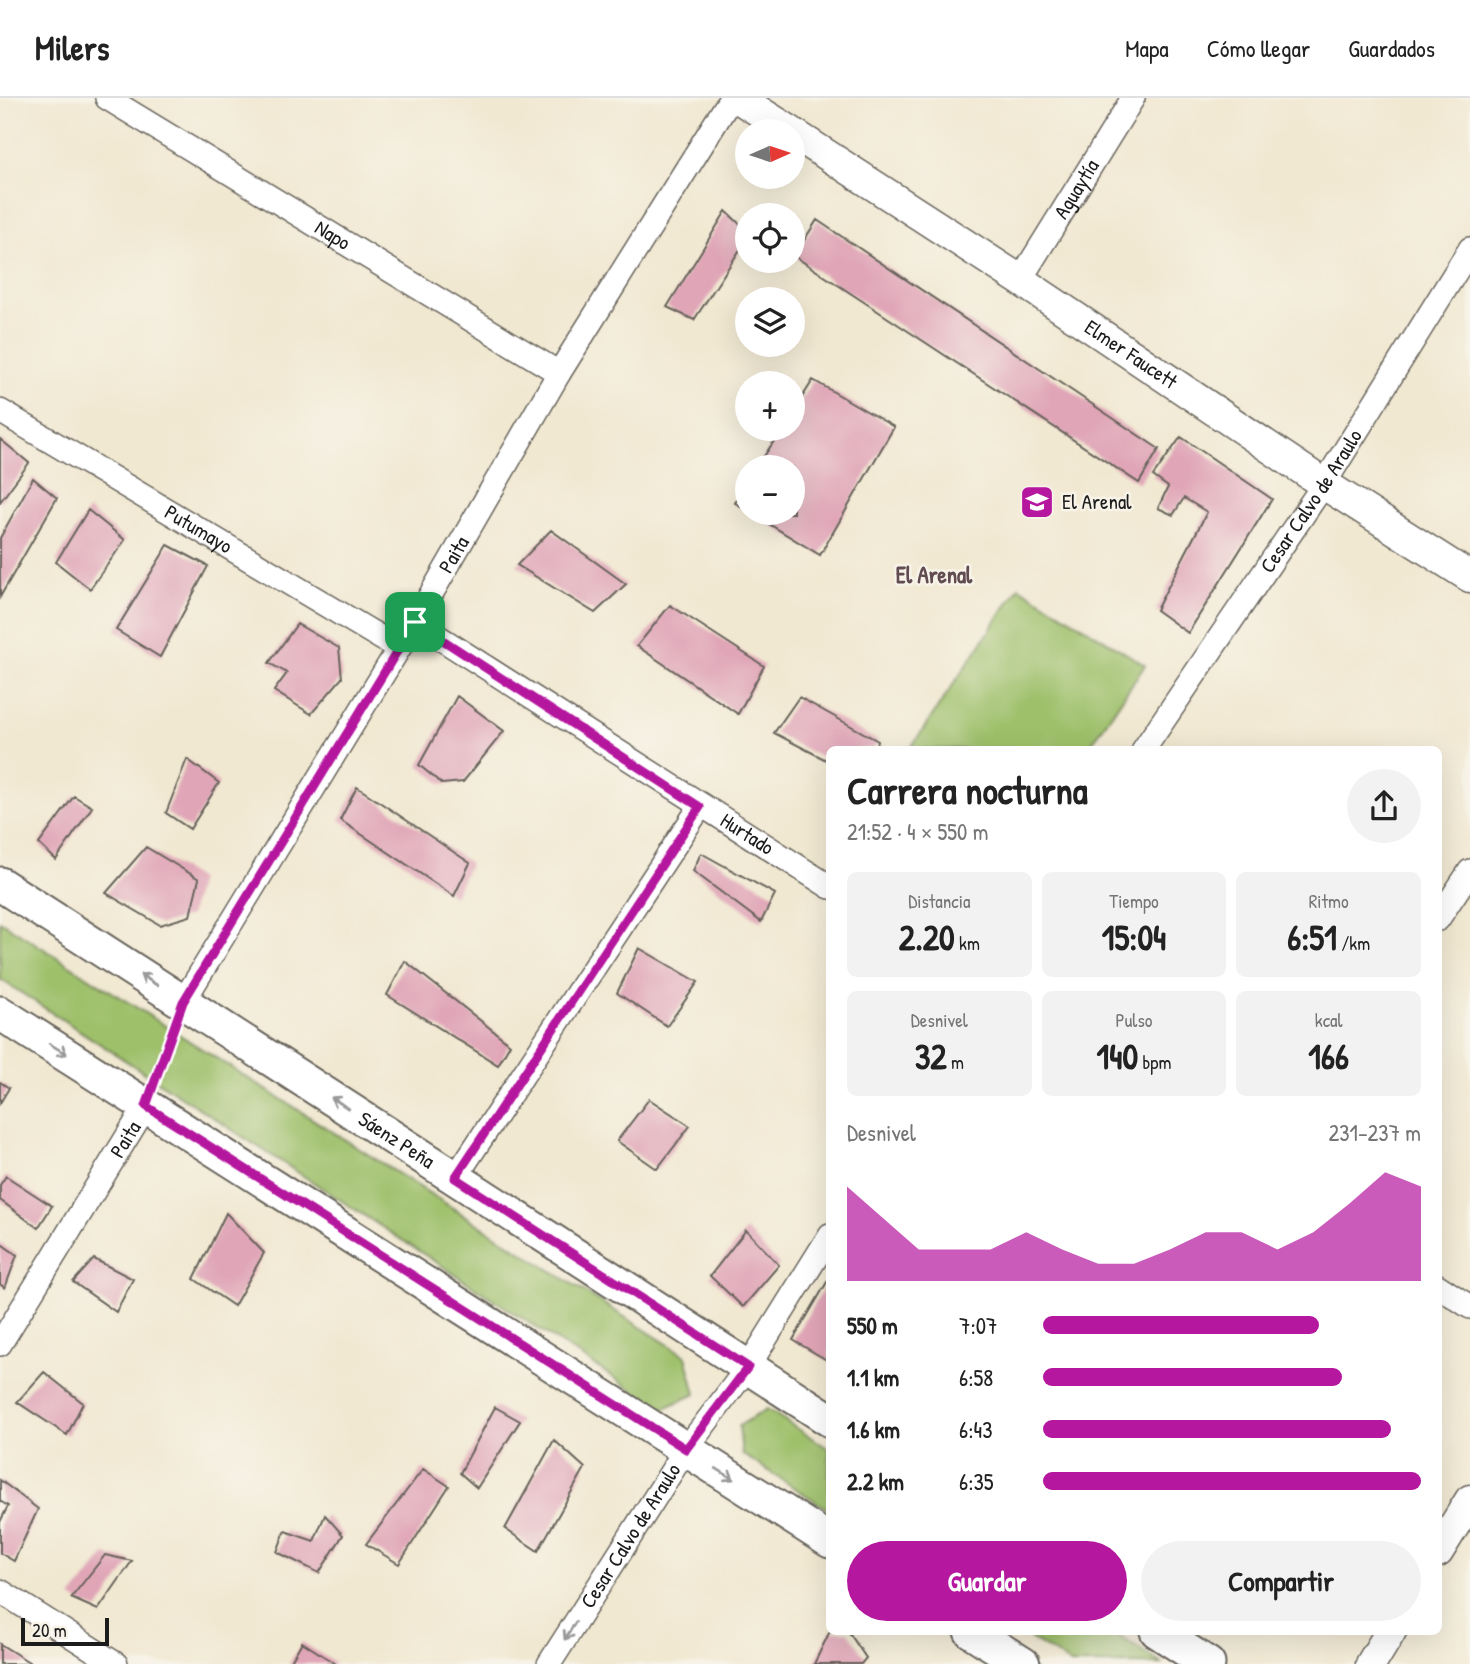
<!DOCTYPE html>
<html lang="es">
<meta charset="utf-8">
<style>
:root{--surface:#fff;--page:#f2f2f2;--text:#222;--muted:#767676;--line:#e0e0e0;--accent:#b5179e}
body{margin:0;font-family:"Patrick Hand",sans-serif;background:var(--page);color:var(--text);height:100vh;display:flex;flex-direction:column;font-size:26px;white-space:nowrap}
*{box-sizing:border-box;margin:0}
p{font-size:23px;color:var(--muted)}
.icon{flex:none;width:38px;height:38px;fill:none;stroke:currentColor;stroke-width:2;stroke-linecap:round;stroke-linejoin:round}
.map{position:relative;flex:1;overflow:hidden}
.panel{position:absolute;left:826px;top:648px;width:616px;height:889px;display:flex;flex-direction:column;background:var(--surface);border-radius:10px;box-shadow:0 7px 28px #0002}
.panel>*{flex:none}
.needle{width:46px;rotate:87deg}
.tools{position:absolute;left:735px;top:21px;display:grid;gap:14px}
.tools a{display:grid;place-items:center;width:70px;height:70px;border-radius:50%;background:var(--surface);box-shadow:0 7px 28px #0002;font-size:35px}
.scale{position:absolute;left:21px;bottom:18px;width:88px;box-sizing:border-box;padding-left:7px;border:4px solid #1c1c1c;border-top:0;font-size:19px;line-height:24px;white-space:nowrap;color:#1c1c1c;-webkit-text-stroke:5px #f7f3e8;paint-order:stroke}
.pin{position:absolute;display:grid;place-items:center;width:60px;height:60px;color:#fff;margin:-30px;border-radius:14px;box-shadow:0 4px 10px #0006}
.round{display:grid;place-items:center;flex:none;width:74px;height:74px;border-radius:37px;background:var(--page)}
.summary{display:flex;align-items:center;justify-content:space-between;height:119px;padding:0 21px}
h1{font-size:38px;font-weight:700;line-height:52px}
.stats{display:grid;grid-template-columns:repeat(3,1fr);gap:10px;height:119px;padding:7px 21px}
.stats div{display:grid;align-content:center;border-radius:10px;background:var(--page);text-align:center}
.stats b{font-size:35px;font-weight:700}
.stats small{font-size:19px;font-weight:400}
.stats p{font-size:19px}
.chart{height:196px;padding:14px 21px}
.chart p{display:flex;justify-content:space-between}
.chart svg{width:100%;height:126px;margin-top:7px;fill:var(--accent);opacity:.7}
.button{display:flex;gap:14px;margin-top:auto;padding:14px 21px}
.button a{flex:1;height:80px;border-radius:42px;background:var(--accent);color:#fff;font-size:28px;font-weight:700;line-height:80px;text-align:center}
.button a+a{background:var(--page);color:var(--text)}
ul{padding:0 21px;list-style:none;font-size:23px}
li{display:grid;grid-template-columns:112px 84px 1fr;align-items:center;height:52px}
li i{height:18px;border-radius:9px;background:var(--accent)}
header{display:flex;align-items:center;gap:42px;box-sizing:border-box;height:98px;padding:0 35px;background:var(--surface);border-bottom:2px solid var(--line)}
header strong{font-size:33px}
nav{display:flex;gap:38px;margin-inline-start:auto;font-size:24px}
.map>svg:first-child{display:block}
.green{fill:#9ec06a;stroke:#5d6e43;stroke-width:2}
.building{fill:#e0a5b7}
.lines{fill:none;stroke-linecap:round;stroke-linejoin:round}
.minor-casing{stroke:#67635b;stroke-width:26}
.tertiary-casing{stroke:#67635b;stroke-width:33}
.secondary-casing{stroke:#67635b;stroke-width:37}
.path{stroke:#67635b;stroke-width:4.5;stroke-dasharray:5 5;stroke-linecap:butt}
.minor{stroke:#fff;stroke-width:23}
.tertiary{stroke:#fff;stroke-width:30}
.secondary{stroke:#fff;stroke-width:33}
.oneway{stroke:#999}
.route-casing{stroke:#fff;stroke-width:14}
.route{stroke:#b5179e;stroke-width:9}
.labels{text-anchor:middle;stroke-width:5;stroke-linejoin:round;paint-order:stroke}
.street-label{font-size:21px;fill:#1c1c1c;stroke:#f7f3e8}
.poi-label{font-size:21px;fill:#1c1c1c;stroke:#f7f3e8;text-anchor:start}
.neighbourhood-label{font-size:23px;font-weight:bold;fill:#614c52;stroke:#f7f3e8}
</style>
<header>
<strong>Milers</strong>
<nav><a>Mapa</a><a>Cómo llegar</a><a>Guardados</a></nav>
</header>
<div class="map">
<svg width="1470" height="1566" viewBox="0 0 1470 1566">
<rect width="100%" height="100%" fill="#f7f3e8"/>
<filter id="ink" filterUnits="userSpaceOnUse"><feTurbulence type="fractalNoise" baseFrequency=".0143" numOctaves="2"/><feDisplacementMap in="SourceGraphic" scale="14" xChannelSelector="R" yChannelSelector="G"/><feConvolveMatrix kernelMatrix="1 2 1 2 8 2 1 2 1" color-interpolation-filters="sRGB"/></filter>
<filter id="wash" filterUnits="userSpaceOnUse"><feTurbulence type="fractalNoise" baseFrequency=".00686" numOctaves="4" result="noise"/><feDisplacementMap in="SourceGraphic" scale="28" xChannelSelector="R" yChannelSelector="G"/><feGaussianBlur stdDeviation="1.57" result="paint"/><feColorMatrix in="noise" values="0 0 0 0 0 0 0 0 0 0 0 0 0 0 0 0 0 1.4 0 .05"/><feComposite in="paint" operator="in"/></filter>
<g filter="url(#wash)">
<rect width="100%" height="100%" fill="#f1e8d1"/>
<path class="green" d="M1019,489L1145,567L1088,651H910Z
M0,823L686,1258L696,1296L662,1311L0,881Z
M767,1311L829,1351V1412L742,1356L739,1328Z
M1019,1533H1111L1162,1566H1071Z"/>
<g id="blocks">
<path class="building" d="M726,113L747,133V141L694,222L667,209Z
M817,122L1159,351L1139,385L794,158Z
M813,282L894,329L820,457L751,415H793V369H757L782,331H793V314Z
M1181,339L1272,401L1188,535L1156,512L1207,414L1184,400L1173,417L1158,410L1168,389L1153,378Z
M0,341L29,365L0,404Z
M33,380L57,400L0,499V440Z
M747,385V412L735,405Z
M88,412L125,442L90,491L56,464Z
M551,432L626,486L595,515L517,467Z
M168,447L208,468L160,559L116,532Z
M670,507L764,568L738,616L637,548Z
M297,526L339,550L342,580L311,616L274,593L287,575L269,565Z
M457,598L504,633L463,684L442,686L419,667Z
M799,599L878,643L873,651H830V664L774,635Z
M187,661L219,685L190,731L166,715Z
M357,689L470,765L454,798L340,722Z
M74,698L92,709L56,762L39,746Z
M146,749L199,781L190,818L160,827L106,795Z
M701,755L775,796L761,824L693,773Z
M639,850L698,884L667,928L617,895Z
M405,863L510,946L498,967L387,897Z
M0,984L9,990L0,1005Z
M649,1001L690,1028L657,1071L617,1043Z
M6,1078L52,1108L38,1130L0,1102V1087Z
M226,1115L264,1155L234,1208L194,1181Z
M746,1132L779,1167L743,1209L710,1178Z
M0,1145L17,1157L5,1190L0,1186Z
M94,1161L133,1181L116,1214L73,1184Z
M830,1179V1264L793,1242Z
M44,1274L83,1305L67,1337L17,1304Z
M495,1309L520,1323L477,1390L460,1375Z
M554,1342L585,1370L538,1453L505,1431Z
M423,1371L449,1388L399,1466L366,1446Z
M0,1382L38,1411L14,1463L0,1455V1424L8,1408L0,1403Z
M325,1417L343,1437L319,1475L277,1454L285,1433L314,1443Z
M105,1457L132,1463L98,1512L71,1500Z
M830,1533H848L866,1560L861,1566H814Z
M302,1544L336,1566H289Z
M0,1546L32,1566H0Z"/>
</g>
</g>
<g filter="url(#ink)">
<use href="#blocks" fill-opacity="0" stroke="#67635b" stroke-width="2"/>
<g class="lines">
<g class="minor-casing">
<g id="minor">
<path id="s1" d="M107,0L559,275"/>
<path id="s2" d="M1020,182L1133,0"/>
<path id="s3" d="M0,313L398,550"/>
<path id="s4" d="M415,524L830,789"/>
<path id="s5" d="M1144,651L1324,386L1470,151"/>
<path d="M1438,821L1470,773"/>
<path id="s6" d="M183,904L415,524L559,275L731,0"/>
<path d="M455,1080L700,709"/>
<path d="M1438,1188L1470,1209"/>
<path id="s7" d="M0,1246L146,1008"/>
<path d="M0,1493L116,1566"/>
<path id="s8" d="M549,1566L686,1351L748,1269L830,1137"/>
</g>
</g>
<g class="tertiary-casing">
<g id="tertiary">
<path d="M738,0L790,33"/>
<path id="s9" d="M793,35L1020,182L1324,386L1470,479"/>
<path d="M1438,1454L1470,1402"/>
<path d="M1371,1566L1391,1533"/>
</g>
</g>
<g class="secondary-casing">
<g id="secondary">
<path id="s10" d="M0,786L830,1322"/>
<path d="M0,915L830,1443"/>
<path d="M971,1533L1023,1566"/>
<path d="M1157,1533L1208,1566"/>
</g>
</g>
<path class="path" d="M156,981L173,933"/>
<use href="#minor" class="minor"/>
<use href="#tertiary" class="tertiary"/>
<use href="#secondary" class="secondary"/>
</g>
<defs><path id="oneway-shaft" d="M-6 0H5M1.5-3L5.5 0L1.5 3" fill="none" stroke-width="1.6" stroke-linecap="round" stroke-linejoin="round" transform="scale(1.75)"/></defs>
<g class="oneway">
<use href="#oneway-shaft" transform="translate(149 882) rotate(-147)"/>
<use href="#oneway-shaft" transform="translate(58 951) rotate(32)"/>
<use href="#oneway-shaft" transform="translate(340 1005) rotate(-147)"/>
<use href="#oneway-shaft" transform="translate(725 1376) rotate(32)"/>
<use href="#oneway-shaft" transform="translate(570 1533) rotate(122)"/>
</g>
</g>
<g class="lines" filter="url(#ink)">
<g class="route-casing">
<path id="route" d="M415,524L700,709L455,1080L748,1269L686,1351L146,1008L183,904Z"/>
</g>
<use href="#route" class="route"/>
</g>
<defs>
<g id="school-square" transform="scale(1.75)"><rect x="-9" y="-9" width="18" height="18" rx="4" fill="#b5179e" stroke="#f7f3e8"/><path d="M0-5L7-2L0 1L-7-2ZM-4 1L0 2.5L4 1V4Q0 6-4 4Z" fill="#fff"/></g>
</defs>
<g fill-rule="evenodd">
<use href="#school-square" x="1037" y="404"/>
</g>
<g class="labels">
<g class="street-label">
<text dy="7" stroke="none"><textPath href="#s2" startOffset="107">Aguaytía</textPath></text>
<text dy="7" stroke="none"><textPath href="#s1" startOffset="264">Napo</textPath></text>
<text dy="7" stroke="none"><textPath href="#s9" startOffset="404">Elmer Faucett</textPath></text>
<text dy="7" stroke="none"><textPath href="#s5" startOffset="299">Cesar Calvo de Araulo</textPath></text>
<text dy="7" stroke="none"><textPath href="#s3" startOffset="231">Putumayo</textPath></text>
<text dy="7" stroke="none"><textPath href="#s6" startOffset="523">Paita</textPath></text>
<text dy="7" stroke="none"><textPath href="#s4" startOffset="394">Hurtado</textPath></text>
<text dy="7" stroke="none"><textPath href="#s7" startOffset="240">Paita</textPath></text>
<text dy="7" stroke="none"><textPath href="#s10" startOffset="472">Sáenz Peña</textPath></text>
<text dy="7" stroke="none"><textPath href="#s8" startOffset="152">Cesar Calvo de Araulo</textPath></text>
</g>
<g class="poi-label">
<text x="1062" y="411">El Arenal</text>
</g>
<g class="neighbourhood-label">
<text x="934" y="485">El Arenal</text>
</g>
</g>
</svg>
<div class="tools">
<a><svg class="needle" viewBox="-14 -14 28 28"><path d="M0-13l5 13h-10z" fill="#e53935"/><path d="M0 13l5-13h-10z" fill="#767676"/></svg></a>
<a><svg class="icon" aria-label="locate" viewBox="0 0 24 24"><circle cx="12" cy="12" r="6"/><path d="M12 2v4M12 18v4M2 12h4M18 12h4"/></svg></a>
<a><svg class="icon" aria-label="layers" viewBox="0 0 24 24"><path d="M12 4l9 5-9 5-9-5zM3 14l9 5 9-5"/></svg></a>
<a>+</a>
<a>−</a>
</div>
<div class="scale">20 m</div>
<div class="pin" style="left:415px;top:524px;background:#1e9e55"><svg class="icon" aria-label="arrive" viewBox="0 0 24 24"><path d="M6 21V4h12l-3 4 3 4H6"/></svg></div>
<section class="panel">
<div class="summary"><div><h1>Carrera nocturna</h1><p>21:52 · 4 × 550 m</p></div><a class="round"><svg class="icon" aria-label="share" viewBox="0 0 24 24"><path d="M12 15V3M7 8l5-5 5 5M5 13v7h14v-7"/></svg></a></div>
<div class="stats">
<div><p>Distancia</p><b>2.20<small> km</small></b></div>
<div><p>Tiempo</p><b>15:04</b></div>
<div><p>Ritmo</p><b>6:51<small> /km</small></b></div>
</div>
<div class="stats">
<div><p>Desnivel</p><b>32<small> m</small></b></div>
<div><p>Pulso</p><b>140<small> bpm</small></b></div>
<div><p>kcal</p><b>166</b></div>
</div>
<div class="chart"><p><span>Desnivel</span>231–237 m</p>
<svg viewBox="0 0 160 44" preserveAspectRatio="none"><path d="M0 44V11L10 22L20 33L30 33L40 33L50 27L60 33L70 38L80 38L90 33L100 27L110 27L120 33L130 27L140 17L150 6L160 11V44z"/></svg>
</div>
<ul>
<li><b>550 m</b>7:07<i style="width:73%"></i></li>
<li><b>1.1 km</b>6:58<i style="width:79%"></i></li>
<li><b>1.6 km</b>6:43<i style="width:92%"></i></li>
<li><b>2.2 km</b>6:35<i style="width:100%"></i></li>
</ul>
<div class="button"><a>Guardar</a><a>Compartir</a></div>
</section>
</div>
